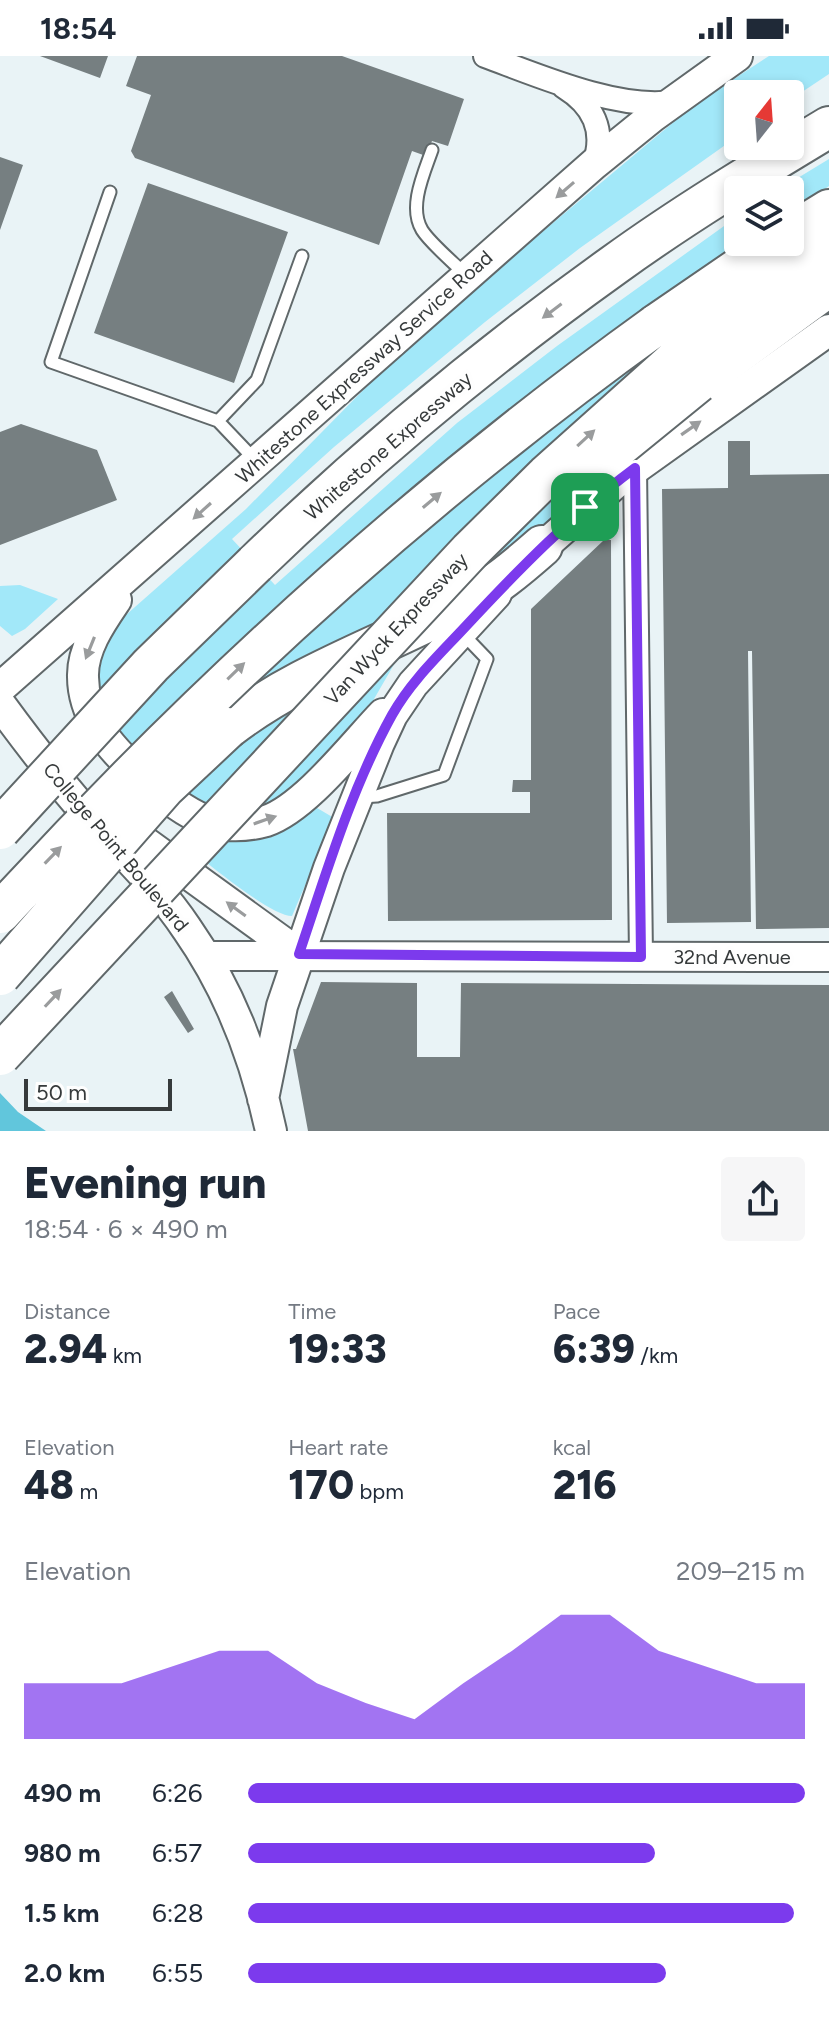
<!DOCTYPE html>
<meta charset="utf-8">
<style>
:root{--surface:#fff;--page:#f6f6f7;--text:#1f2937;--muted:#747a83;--accent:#7c3aed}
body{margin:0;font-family:Figtree,sans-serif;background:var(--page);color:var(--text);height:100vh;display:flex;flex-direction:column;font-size:30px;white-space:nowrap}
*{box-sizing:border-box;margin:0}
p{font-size:26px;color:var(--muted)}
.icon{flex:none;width:44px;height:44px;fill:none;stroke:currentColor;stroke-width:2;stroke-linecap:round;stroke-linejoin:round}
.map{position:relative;height:1075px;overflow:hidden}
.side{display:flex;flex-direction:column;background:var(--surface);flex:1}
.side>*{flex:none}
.needle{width:52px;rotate:17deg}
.buttons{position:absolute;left:724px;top:24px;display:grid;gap:16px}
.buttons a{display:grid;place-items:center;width:80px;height:80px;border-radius:8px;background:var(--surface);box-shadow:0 4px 12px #0003;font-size:40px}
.scale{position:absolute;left:24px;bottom:20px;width:148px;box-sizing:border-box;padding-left:8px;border:4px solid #363a3b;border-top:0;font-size:22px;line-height:28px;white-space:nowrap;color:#363a3b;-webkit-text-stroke:6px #fefefe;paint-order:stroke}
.pin{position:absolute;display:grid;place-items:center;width:68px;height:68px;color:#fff;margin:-34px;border-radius:16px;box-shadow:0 4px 12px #0006}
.round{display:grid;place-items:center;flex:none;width:84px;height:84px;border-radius:8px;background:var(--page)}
.head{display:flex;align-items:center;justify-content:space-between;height:136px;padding:0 24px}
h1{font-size:44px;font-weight:800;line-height:60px}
.figures{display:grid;grid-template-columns:repeat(3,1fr);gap:12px;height:136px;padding:8px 24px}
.figures div{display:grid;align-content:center}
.figures b{font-size:40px;font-weight:800}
.figures small{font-size:22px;font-weight:400}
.figures p{font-size:22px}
.chart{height:224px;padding:16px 24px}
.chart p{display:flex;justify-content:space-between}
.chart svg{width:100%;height:144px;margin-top:8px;fill:var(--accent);opacity:.7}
ul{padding:0 24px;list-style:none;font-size:26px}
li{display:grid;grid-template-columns:128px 96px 1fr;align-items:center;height:60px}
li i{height:20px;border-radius:10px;background:var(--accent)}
.status{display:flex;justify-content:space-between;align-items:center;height:56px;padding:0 40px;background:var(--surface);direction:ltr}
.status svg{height:22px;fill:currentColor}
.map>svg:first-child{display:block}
.green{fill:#a2e8f9}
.water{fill:#61c6dc}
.building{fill:#767f81}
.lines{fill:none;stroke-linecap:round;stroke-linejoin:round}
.service-casing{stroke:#60686a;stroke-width:15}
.minor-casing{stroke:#60686a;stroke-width:26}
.tertiary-casing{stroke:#60686a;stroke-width:32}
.secondary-casing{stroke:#60686a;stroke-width:34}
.motorway-casing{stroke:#60686a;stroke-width:44}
.service{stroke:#fff;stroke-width:11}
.minor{stroke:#fff;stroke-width:22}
.tertiary{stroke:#fff;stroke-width:28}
.secondary{stroke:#fff;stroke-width:30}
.motorway{stroke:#fff;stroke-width:40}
.motorway-bridge-casing{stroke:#60686a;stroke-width:44;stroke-linecap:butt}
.motorway-bridge{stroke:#fff;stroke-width:40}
.oneway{fill:#9a9c9d}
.route-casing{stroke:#fff;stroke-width:16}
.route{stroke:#7c3aed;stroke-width:10}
.labels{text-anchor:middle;stroke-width:8;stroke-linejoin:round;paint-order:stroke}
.street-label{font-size:20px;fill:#363a3b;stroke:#fefefe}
</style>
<div class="status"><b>18:54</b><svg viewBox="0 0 49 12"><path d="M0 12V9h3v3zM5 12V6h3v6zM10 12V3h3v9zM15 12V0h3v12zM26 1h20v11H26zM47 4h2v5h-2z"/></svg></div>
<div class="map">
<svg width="829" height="1075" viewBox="0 0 829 1075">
<rect width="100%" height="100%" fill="#e9f3f6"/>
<path class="green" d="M769,0H829V18L790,44V38H738V80L580,192L485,266L334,391L232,483L275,529L457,367L557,290L738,160V186H747L705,336L545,470L353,613L396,605L363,662L283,743L240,759L186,742L99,658L93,613L118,566L246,453L384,313L456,248L694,49Z
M829,103V130L790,157V134H778Z
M20,529L58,543L25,573L12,580L0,570V530Z
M312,749L334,762L292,860C270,860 205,805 185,789L266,780Z"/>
<path class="water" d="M0,1037L18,1056L46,1075H0Z"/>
<path class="building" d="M40,0H108L100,22Z
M137,0H342L464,43L448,90L432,85L426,100L412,95L379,189L135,102L131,95L151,39L126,30Z
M0,101L23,109L0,174Z
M148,127L288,176L234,327L94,277Z
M21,368L97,394L117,444L0,489V376Z
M728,385H750V419L829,418V872L756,873L752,595H748L751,866L667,867L662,433L728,432Z
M604,484H611L612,864L388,865L387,757H530V736H512L513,724H531V553Z
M321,926L417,927V1001H460L461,927L829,929V1075H308L293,993H296Z
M172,935L194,973L188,977L164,941Z"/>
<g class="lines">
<g class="service-casing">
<path id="service" d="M432,94C424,117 408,151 422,174C430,187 454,207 466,219
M110,136L51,306L218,365L257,406
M218,365L257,324L302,200
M361,741L377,740L444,719L487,603L462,577"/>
</g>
<g class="minor-casing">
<path id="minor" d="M485,0C537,19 617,54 672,46
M564,31C593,49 606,74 594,108
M635,412L641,901"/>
</g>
<g class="tertiary-casing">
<path id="tertiary" d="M204,900L829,901"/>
</g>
<g class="secondary-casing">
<path id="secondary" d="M529,503L619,424L829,274
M116,544C101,566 82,593 83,621C83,639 90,658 99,673C118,703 178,757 211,766C229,771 248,770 266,765C305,752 354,688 383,658
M0,632L594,108L652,61L737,0
M0,648C30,689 61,729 95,767C127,801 161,834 187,873C229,933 256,1004 271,1075
M110,761L299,898
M263,1043L282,950L329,812L379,687L392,659L413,628L496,538"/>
</g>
<g class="motorway-casing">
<path id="motorway" d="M790,178L829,154
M656,269L777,186
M679,301L829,186
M698,326L829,230
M255,508C367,400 488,299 614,209C683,159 756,115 829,71
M228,672C299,617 384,590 462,548C492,533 517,512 542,490"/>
</g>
<use href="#service" class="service"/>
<use href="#minor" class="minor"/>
<use href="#tertiary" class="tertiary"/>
<use href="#secondary" class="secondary"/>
<use href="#motorway" class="motorway"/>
<g class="motorway-bridge-casing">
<path id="motorway-bridge" d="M585,418L698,326
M0,773L151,609L255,508
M0,857C199,640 417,441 656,269
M0,919L164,732L228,672
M0,999L470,495L547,419L679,301"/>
</g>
<use href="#motorway-bridge" class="motorway-bridge"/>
</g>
<defs><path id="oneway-solid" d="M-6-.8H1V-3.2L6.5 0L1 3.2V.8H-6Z" transform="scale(2)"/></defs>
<g class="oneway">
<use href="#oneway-solid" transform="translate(565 134) rotate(139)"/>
<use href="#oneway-solid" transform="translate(552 255) rotate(143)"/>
<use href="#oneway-solid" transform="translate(691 372) rotate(-35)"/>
<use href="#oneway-solid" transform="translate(586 382) rotate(-43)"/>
<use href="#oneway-solid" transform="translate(432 444) rotate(-40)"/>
<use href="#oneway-solid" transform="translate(202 455) rotate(138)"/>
<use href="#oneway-solid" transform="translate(90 592) rotate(112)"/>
<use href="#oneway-solid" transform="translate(236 615) rotate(-44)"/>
<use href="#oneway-solid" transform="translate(265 764) rotate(-19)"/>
<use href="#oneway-solid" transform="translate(53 799) rotate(-46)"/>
<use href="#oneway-solid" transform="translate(236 853) rotate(-144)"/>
<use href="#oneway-solid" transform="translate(53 942) rotate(-47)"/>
</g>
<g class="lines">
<g class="route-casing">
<path id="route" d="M635,412L641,901L299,898C326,818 351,733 392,659C411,625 440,598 466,570C519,513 573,458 635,412Z"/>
</g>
<use href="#route" class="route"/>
</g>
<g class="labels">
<g class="street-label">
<text transform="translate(364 311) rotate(-42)" y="7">Whitestone Expressway Service Road</text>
<text transform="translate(388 390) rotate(-41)" y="7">Whitestone Expressway</text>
<text transform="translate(396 573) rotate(-47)" y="7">Van Wyck Expressway</text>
<text transform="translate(116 791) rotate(50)" y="7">College Point Boulevard</text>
<text x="732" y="908">32nd Avenue</text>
</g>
</g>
</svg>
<div class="buttons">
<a><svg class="needle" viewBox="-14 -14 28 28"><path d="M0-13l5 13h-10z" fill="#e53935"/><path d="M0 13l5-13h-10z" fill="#747a83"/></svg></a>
<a><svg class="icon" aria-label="layers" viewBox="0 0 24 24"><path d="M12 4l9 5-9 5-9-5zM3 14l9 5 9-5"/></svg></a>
</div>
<div class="scale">50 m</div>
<div class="pin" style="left:585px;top:451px;background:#1e9e55"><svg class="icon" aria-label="arrive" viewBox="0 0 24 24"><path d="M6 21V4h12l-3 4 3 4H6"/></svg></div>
</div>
<section class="side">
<div class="head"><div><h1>Evening run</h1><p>18:54 · 6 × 490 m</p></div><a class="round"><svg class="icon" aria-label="share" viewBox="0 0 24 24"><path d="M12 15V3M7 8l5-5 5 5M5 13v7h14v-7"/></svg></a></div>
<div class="figures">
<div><p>Distance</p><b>2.94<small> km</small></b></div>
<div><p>Time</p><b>19:33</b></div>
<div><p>Pace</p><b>6:39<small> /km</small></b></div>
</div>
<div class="figures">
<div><p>Elevation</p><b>48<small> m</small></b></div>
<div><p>Heart rate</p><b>170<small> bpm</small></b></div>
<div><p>kcal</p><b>216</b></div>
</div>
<div class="chart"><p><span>Elevation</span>209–215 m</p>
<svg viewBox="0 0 160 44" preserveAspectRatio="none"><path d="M0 44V27L10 27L20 27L30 22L40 17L50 17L60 27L70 33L80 38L90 27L100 17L110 6L120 6L130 17L140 22L150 27L160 27V44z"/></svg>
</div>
<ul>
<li><b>490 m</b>6:26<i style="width:100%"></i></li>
<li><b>980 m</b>6:57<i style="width:73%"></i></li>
<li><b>1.5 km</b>6:28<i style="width:98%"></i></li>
<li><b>2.0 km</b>6:55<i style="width:75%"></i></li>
</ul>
</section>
